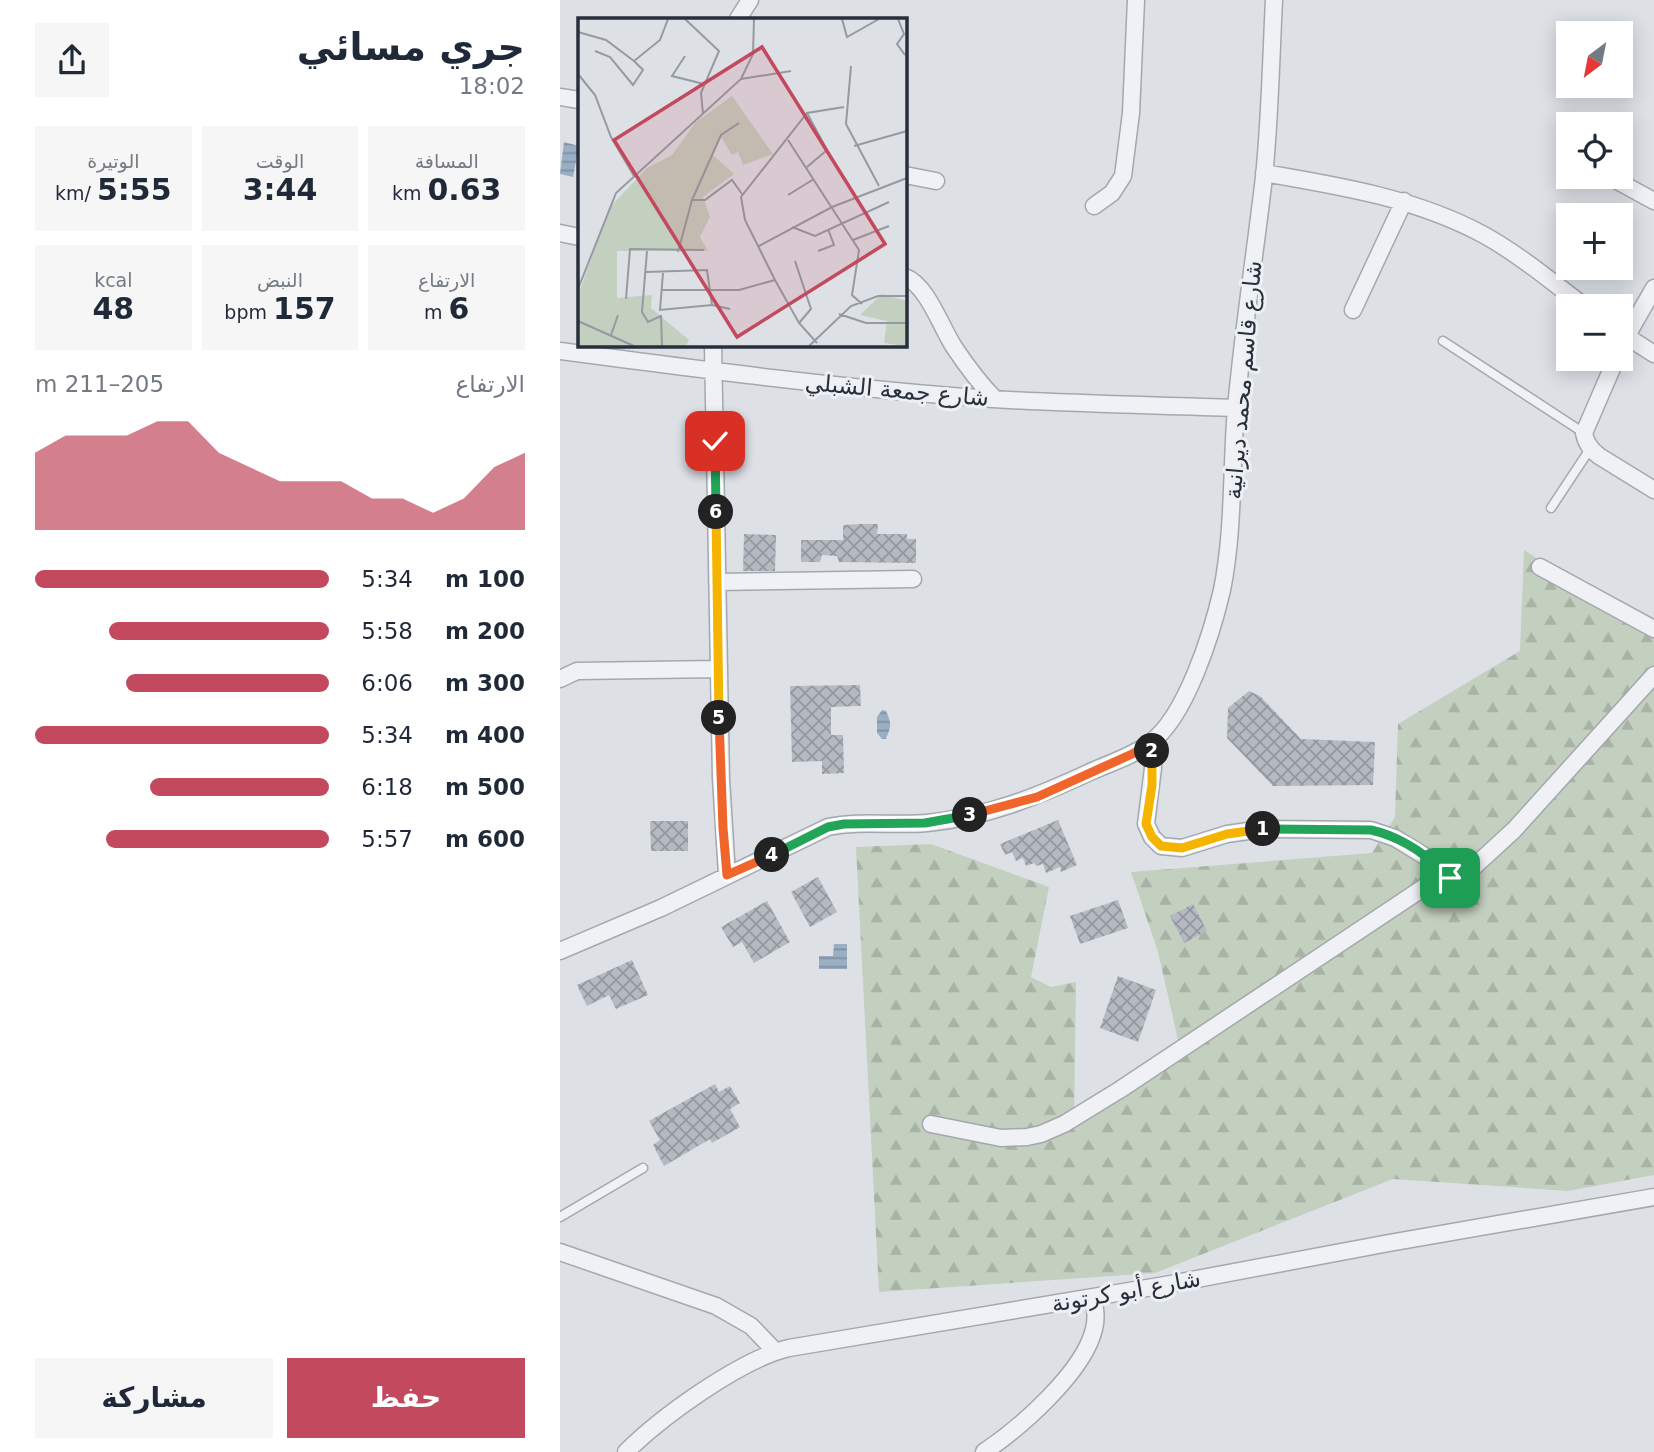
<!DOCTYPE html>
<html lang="ar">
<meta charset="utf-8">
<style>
:root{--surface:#fff;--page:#f6f6f7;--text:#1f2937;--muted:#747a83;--accent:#c34a5e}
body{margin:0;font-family:"DejaVu Sans","Noto Sans Arabic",sans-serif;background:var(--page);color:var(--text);direction:rtl;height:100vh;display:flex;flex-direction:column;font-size:26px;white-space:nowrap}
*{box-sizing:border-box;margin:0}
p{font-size:23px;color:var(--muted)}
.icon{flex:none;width:38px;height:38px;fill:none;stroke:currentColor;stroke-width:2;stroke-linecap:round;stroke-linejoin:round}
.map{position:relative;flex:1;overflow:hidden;direction:ltr}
.sheet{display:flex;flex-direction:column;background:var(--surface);width:560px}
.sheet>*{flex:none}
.needle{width:46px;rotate:212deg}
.fabs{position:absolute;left:996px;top:21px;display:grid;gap:14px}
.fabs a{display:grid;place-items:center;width:77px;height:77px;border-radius:0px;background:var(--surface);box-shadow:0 4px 18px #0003;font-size:35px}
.pin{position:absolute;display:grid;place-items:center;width:60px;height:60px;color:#fff;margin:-30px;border-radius:14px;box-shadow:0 4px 10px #0006}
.km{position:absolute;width:35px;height:35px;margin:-18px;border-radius:50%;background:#222;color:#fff;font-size:19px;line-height:35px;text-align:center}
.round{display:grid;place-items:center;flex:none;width:74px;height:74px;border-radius:0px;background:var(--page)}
.head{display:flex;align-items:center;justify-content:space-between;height:119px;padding:0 35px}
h1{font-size:38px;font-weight:700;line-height:52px}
.stats{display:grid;grid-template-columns:repeat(3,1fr);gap:10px;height:119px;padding:7px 35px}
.stats div{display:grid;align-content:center;border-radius:0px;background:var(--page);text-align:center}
.stats b{font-size:30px;font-weight:700}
.stats small{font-size:19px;font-weight:400}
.stats p{font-size:19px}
.chart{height:196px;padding:14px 35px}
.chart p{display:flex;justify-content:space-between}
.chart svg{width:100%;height:126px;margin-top:7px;fill:var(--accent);opacity:.7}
.primary-button{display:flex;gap:14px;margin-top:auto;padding:14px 35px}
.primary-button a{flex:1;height:80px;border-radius:0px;background:var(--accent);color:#fff;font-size:28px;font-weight:700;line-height:80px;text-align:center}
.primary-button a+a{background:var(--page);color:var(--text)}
ul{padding:0 35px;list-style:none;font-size:23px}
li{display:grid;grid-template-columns:112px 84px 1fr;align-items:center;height:52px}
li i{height:18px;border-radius:9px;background:var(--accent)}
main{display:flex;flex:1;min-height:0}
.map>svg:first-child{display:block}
.forest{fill:url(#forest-firs)}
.water{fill:url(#water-rules)}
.building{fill:url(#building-cross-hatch)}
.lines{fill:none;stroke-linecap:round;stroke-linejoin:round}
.lane-casing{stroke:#a3a8af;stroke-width:11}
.street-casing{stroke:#a3a8af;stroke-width:19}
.lane{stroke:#f0f1f5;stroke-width:8}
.street{stroke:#f0f1f5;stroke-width:16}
.split-1-casing{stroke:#fff;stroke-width:14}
.split-2-casing{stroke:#fff;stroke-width:14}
.split-3-casing{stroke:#fff;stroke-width:14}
.split-4-casing{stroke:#fff;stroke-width:14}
.split-5-casing{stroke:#fff;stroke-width:14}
.split-6-casing{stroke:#fff;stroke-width:14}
.split-7-casing{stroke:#fff;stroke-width:14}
.split-1{stroke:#22a559;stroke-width:9}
.split-2{stroke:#f5b400;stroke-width:9}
.split-3{stroke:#f0652b;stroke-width:9}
.split-4{stroke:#22a559;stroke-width:9}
.split-5{stroke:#f0652b;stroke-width:9}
.split-6{stroke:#f5b400;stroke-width:9}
.split-7{stroke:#22a559;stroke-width:9}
.labels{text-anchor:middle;stroke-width:6;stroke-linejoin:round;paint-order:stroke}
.street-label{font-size:23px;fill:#282f3b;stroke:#ecf0f4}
.inset-road{fill:none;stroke:#959aa2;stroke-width:2}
.view{fill:#c34a5e;fill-opacity:0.15;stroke:#c34a5e;stroke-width:3.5}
.inset-edge{fill:none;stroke:#282f3b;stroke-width:3.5}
</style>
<main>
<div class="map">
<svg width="1094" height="1452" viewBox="0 0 1094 1452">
<defs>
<pattern id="forest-firs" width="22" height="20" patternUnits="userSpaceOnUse" patternTransform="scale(1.75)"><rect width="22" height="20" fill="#c3cfbf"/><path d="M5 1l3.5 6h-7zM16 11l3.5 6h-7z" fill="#a8b2a5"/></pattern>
<pattern id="water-rules" width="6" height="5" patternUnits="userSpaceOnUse" patternTransform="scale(1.75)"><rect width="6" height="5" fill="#9aafc4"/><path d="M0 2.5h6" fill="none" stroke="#7e8fa0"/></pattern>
<pattern id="building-cross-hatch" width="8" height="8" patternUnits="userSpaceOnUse" patternTransform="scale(1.75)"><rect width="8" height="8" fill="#b5bac2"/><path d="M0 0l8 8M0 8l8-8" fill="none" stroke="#93989f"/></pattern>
</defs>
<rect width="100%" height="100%" fill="#dde1e6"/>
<path class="forest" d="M964,550L1094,633V1175L1008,1191L833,1179L595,1273L319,1292L296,847L371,844L489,887L471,977L491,987L516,982L514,1119L619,1044L598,952L571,872L812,853L835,817L838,724L960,651Z"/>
<path class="water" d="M4,142L19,146L13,177L0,174Z
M322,710L326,711C332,724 331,726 326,739H322L317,733V717Z
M274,944H287V969H259V956H273Z"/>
<path class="building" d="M301,524H318L317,534H347V539H356V563L279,562L277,556L262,555L260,562H241V540H283V525Z
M184,534L216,535L215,571H183Z
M300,685L301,706L271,707V735H283L284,773L262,774V761L232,762L230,686Z
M689,691L700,696L741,739L815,742L813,785L713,786L667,738L668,708Z
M498,820L517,865L501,872L500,867L486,873L483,864L476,866L474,863L466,866L463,858L456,861L452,852L445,855L440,844Z
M90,821H128V851H91Z
M258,877L277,912L250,927L231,892Z
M558,900L568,928L520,944L510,916Z
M207,901L230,942L194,963L182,942L173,947L161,927Z
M633,904L647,931L624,943L610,916Z
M72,960L88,995L56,1009L49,995L27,1006L17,985Z
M558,976L596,990L578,1042L540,1028Z
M155,1084L159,1092L170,1086L180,1103L170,1109L180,1127L152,1143L150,1139L104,1166L93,1145L100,1140L89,1121Z"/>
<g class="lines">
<g class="lane-casing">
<path id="lane" d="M883,341L1024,433
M991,508L1030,449
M0,1217L83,1168"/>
</g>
<g class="street-casing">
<path id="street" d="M178,19L190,0
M0,97L19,100
M704,173C780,186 855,198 924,235C960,255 992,282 1024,306
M345,175L376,181
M1050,177L1094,201
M534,206L552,193L563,176L571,113L576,0
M0,233L19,237
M345,277C367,285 381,327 394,347C406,365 419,383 435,399
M793,310L844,201
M1060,332L1094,354
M153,345L161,779L167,875
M1060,348L1094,288
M0,351C144,370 288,389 433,399C514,404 595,405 676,408
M1056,359L1024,433C1026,443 1030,449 1039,456L1094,490
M980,567L1094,629
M157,582L353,579
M0,679L17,671L158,669
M877,875L890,878L906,874L954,830L1094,675
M0,951L101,908L268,827C300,820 334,826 367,823C427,817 476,797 530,772C550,763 571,757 590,743C626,717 652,633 662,590C674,531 671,468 676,408C683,331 695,254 704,177C710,118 711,59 714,0
M371,1124L441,1138L467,1137L481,1134L504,1124L561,1089L863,888L877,875L878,868L871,860L835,838L811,830L702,829L667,834L622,848L601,846L592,837L586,824L593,768L592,742
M0,1252L156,1306L191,1326L215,1351
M66,1452C101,1417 181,1359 229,1348L605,1285L829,1243L1094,1197
M424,1452C460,1428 524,1372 534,1329C537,1317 535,1308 533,1297"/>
</g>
<use href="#lane" class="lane"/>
<use href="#street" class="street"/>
</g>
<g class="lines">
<g class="split-1-casing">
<path id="split-1" d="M703,829L811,830C834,835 862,850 878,868L877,875L890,878"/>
</g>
<g class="split-2-casing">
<path id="split-2" d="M592,751V785L586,824L592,837L601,846L622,848L667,834L703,829"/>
</g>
<g class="split-3-casing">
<path id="split-3" d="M410,815L477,797L572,754L592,742V751"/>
</g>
<g class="split-4-casing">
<path id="split-4" d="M212,855L268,827L284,824L365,823L410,815"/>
</g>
<g class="split-5-casing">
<path id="split-5" d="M159,718L163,828L167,875L212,855"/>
</g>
<g class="split-6-casing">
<path id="split-6" d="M156,512L159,718"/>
</g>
<g class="split-7-casing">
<path id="split-7" d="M155,441L156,512"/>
</g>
<use href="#split-1" class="split-1"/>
<use href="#split-2" class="split-2"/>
<use href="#split-3" class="split-3"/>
<use href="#split-4" class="split-4"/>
<use href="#split-5" class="split-5"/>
<use href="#split-6" class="split-6"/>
<use href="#split-7" class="split-7"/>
</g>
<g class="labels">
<g class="street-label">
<text transform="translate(683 380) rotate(-85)" y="8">شارع قاسم محمد ديرانية</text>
<text transform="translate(337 390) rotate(5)" y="8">شارع جمعة الشبلي</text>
<text transform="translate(566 1291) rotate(-10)" y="8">شارع أبو كرتونة</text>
</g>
</g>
<g transform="translate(18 18)">
<rect width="329" height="329" fill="#dde1e6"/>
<path d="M154,78L195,136L165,147L160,134L154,137L143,119L135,137L156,156L125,179L132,199L122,219L130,233H39V280L74,277L73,290L111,322L108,328H0V277L33,188L69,150L94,137L118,104ZM304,276L329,283L328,328L306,325L309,303L282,297Z" fill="#c3cfbf"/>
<path class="inset-road" d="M107,1L141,33L123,75L125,96M264,1L269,19L301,1M320,1L326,16L319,26L327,37M0,14L28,22L56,43L82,22L90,1M17,33L32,39L55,67L65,52L56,43M107,38L94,58L126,66M273,48L268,106L301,168M0,56L17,77L33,119L56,158M163,61L213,53M161,105L143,117L114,182H127L154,162L164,176M210,122L281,232L274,277L284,286M276,128L329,113M229,149L249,132L229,95M210,177L236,161M214,209L237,218L311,184M275,222L311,208M181,228L254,189L329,160M69,233L64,294L70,304L83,298M240,233L256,227L250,211M100,234L114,182M217,243L233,291L221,305M68,254L129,252L134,287M85,255L82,292L134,287L152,291M0,271L38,175L163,61L175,36L176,1M83,272H161L197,262M48,281L52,231L126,232M261,296L288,305H329M83,297L84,328M0,303L56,328M33,317L40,297M239,325L221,305L197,262L167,202L163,179L229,95L266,89M231,328L273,288L300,278H329"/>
<path class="view" d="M184,29L307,226L159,319L36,122Z"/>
<rect width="329" height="329" class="inset-edge"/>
</g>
</svg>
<div class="fabs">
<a><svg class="needle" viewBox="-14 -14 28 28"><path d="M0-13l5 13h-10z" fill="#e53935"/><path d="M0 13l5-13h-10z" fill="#747a83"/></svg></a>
<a><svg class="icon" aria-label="locate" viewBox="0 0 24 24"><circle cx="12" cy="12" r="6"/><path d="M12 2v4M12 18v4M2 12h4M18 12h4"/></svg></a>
<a>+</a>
<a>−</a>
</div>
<div class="pin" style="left:890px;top:878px;background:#1e9e55"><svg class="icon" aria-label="arrive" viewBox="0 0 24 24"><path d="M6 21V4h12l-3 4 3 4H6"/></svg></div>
<div class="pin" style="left:155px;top:441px;background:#d93025"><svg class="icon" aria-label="check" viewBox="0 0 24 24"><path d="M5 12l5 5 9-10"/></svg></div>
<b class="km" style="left:703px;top:829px">1</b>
<b class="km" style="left:592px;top:751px">2</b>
<b class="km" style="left:410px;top:815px">3</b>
<b class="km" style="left:212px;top:855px">4</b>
<b class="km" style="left:159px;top:718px">5</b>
<b class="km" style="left:156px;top:512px">6</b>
</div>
<section class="sheet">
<div class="head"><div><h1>جري مسائي</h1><p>18:02</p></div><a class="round"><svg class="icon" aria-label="share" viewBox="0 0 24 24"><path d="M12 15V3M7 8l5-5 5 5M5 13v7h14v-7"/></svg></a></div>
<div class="stats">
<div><p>المسافة</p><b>0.63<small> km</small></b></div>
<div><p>الوقت</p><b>3:44</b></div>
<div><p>الوتيرة</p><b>5:55<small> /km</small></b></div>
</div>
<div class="stats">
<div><p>الارتفاع</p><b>6<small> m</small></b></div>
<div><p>النبض</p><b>157<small> bpm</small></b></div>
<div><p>kcal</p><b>48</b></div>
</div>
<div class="chart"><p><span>الارتفاع</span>205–211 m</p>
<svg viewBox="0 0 160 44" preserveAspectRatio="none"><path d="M0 44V17L10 11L20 11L30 11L40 6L50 6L60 17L70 22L80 27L90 27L100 27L110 33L120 33L130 38L140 33L150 22L160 17V44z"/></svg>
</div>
<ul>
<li><b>100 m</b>5:34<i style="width:100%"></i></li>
<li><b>200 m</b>5:58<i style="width:75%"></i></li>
<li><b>300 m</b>6:06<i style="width:69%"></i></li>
<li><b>400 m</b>5:34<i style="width:100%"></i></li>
<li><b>500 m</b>6:18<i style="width:61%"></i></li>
<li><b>600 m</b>5:57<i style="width:76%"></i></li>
</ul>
<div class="primary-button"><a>حفظ</a><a>مشاركة</a></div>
</section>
</main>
